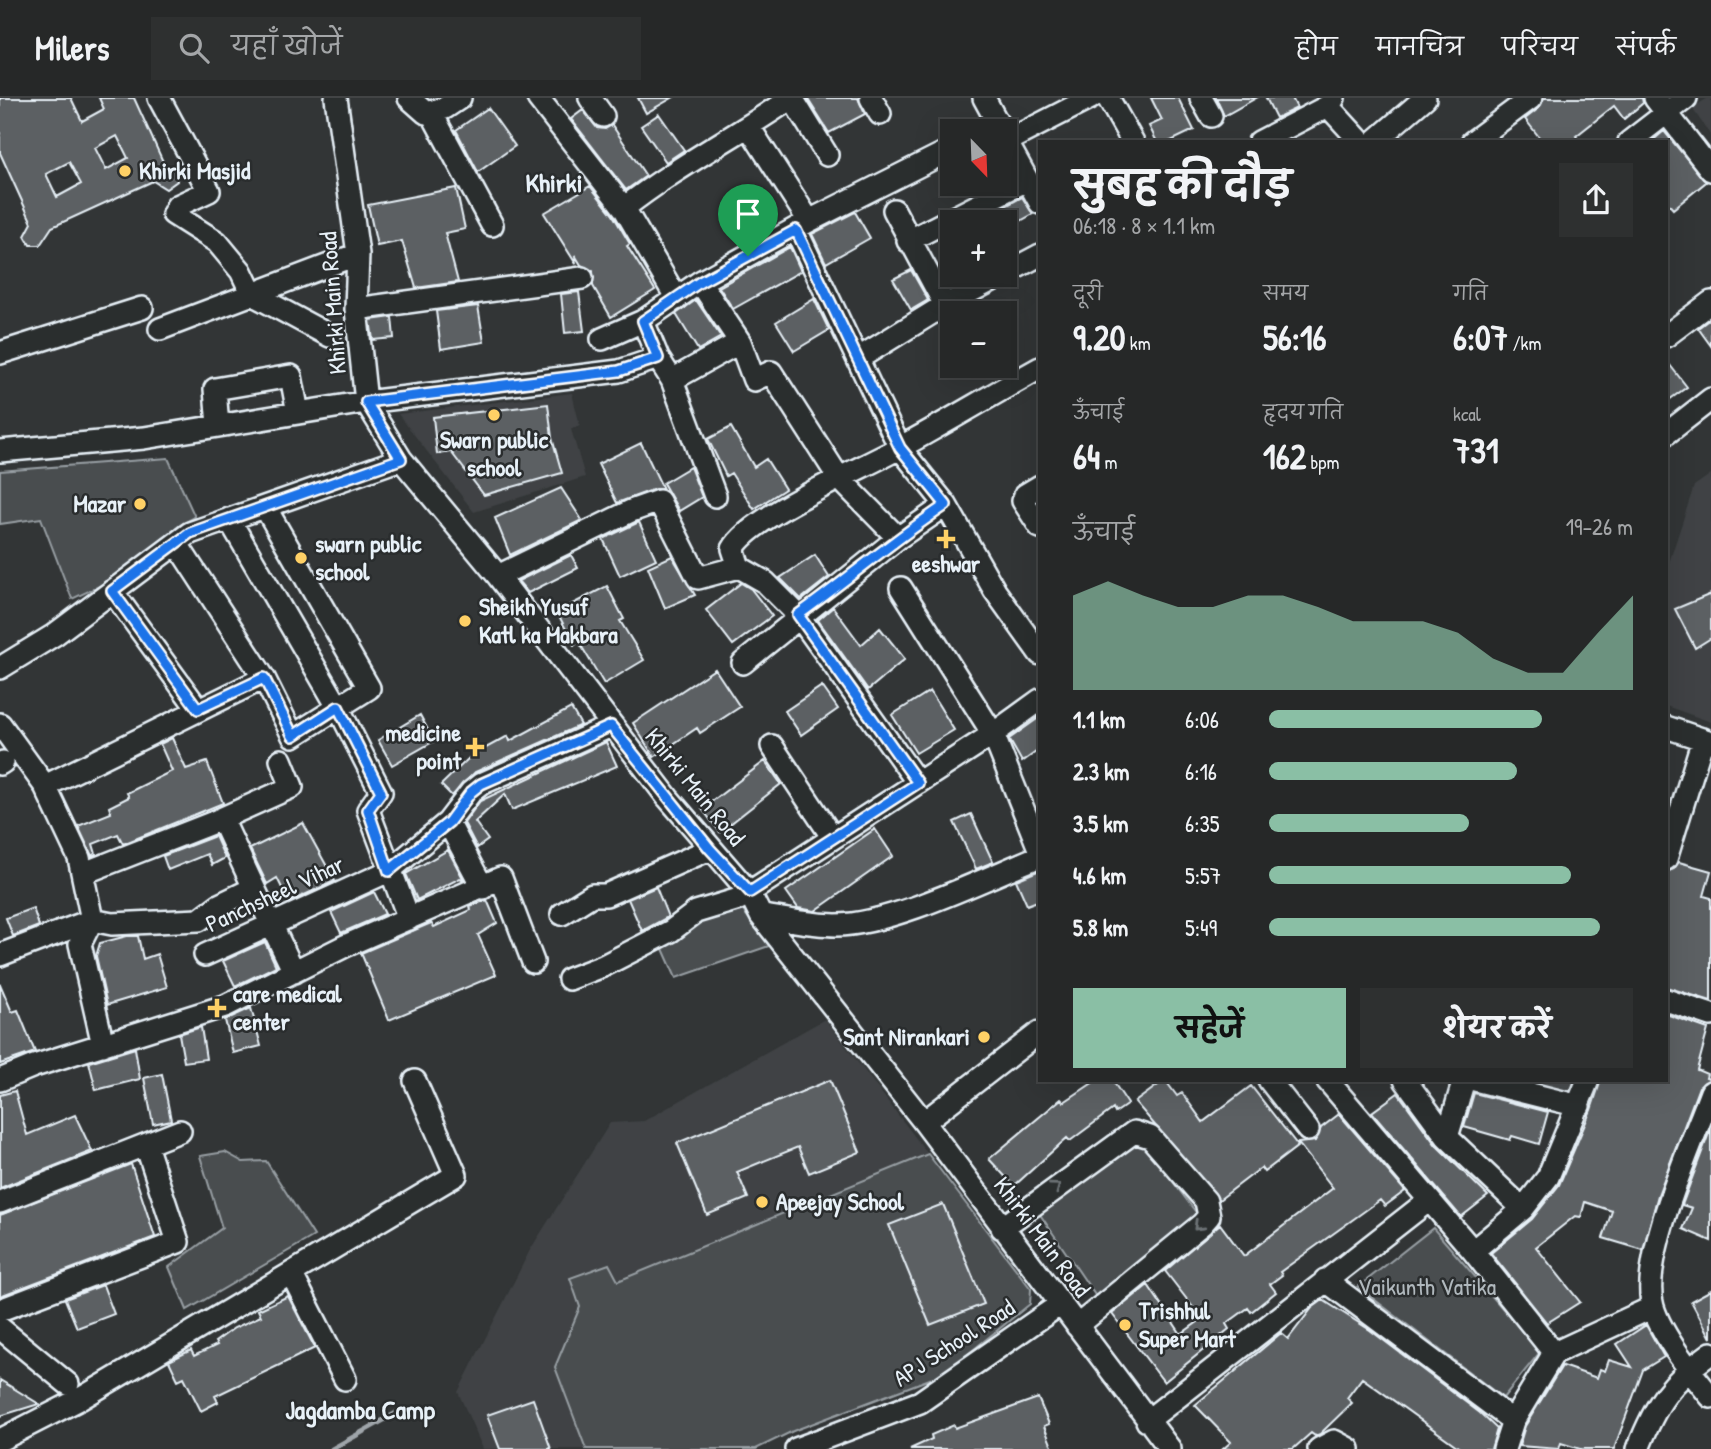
<!DOCTYPE html>
<html lang="hi">
<meta charset="utf-8">
<style>
:root{--surface:#262828;--page:#2e3030;--text:#f1f3f6;--muted:#a4a6a8;--line:#424445;--accent:#8abfa5}
body{margin:0;font-family:"Patrick Hand","Playpen Sans Deva",sans-serif;background:var(--page);color:var(--text);height:100vh;display:flex;flex-direction:column;font-size:26px;white-space:nowrap}
*{box-sizing:border-box;margin:0}
p{font-size:23px;color:var(--muted)}
.icon{flex:none;width:38px;height:38px;fill:none;stroke:currentColor;stroke-width:2;stroke-linecap:round;stroke-linejoin:round}
.map{position:relative;flex:1;overflow:hidden}
.drawer{position:absolute;left:1038px;top:42px;width:630px;height:942px;display:flex;flex-direction:column;background:var(--surface);border-radius:0px;box-shadow:0 7px 28px #0002,0 0 0 2px var(--line)}
.drawer>*{flex:none}
.needle{width:46px;rotate:157deg}
.tools{position:absolute;left:940px;top:21px;display:grid;gap:14px}
.tools a{display:grid;place-items:center;width:77px;height:77px;border-radius:0px;background:var(--surface);box-shadow:0 7px 28px #0002,0 0 0 2px var(--line);font-size:35px}
.pin{position:absolute;display:grid;place-items:center;width:60px;height:60px;color:#fff;margin:-72px -30px;border-radius:50% 50% 50% 0;rotate:-45deg;box-shadow:0 0 7px #0007}
.pin .icon{rotate:45deg}
.round{display:grid;place-items:center;flex:none;width:74px;height:74px;border-radius:0px;background:var(--page)}
.headline{display:flex;align-items:center;justify-content:space-between;height:119px;padding:0 35px}
h1{font-size:38px;font-weight:700;line-height:52px}
.stats{display:grid;grid-template-columns:repeat(3,1fr);gap:10px;height:119px;padding:7px 35px}
.stats div{display:grid;align-content:center}
.stats b{font-size:35px;font-weight:700}
.stats small{font-size:19px;font-weight:400}
.stats p{font-size:19px}
.chart{height:196px;padding:14px 35px}
.chart p{display:flex;justify-content:space-between}
.chart svg{width:100%;height:126px;margin-top:7px;fill:var(--accent);opacity:.7}
.primary-button{display:flex;gap:14px;margin-top:auto;padding:14px 35px}
.primary-button a{flex:1;height:80px;border-radius:0px;background:var(--accent);color:#111;font-size:28px;font-weight:700;line-height:80px;text-align:center}
.primary-button a+a{background:var(--page);color:var(--text)}
ul{padding:0 35px;list-style:none;font-size:23px}
li{display:grid;grid-template-columns:112px 84px 1fr;align-items:center;height:52px}
li i{height:18px;border-radius:9px;background:var(--accent)}
header{display:flex;align-items:center;gap:42px;box-sizing:border-box;height:98px;padding:0 35px;background:var(--surface);border-bottom:2px solid var(--line)}
header strong{font-size:33px}
nav{display:flex;gap:38px;margin-inline-start:auto;font-size:24px}
.search{width:490px;height:63px;background:var(--page);display:flex;align-items:center;gap:18px;box-sizing:border-box;padding:0 24px;border-radius:0px;color:var(--muted);font-size:26px}
.map>svg:first-child{display:block}
.built{fill:#3f4244}
.green{fill:#494d4f;stroke:#989fa4;stroke-width:2}
.lines{fill:none;stroke-linecap:round;stroke-linejoin:round}
.stream{stroke:#9fa5aa;stroke-width:5}
.building{fill:#5c6063;stroke:#e8f1f8;stroke-width:2;fill-rule:evenodd}
.minor-casing{stroke:#e8f1f8;stroke-width:26}
.minor{stroke:#2a2d2e;stroke-width:21}
.oneway{stroke:#6c7275}
.route-casing{stroke:#fff;stroke-width:14}
.route{stroke:#1a73e8;stroke-width:9}
.poi-dot{fill:#ffd166;stroke:#2a2d2e;stroke-width:2.5}
.labels{text-anchor:middle;stroke-width:5;stroke-linejoin:round;paint-order:stroke}
.poi-label{font-size:24px;font-weight:bold;fill:#e8f1f8;stroke:#2a2d2e;text-anchor:start}
.street-label{font-size:24px;fill:#e8f1f8;stroke:#2a2d2e}
.park-label{font-size:24px;fill:#b0b8bd;stroke:#2a2d2e}
.neighbourhood-label{font-size:26px;font-weight:bold;fill:#e8f1f8;stroke:#2a2d2e}
</style>
<header>
<strong>Milers</strong>
<div class="search"><svg class="icon" aria-label="search" viewBox="0 0 24 24"><circle cx="10" cy="10" r="6"/><path d="M15 15l6 6"/></svg>यहाँ खोजें</div>
<nav><a>होम</a><a>मानचित्र</a><a>परिचय</a><a>संपर्क</a></nav>
</header>
<div class="map">
<svg width="1711" height="1351" viewBox="0 0 1711 1351">
<rect width="100%" height="100%" fill="#323536"/>
<filter id="ink" filterUnits="userSpaceOnUse"><feTurbulence type="fractalNoise" baseFrequency=".0143" numOctaves="2"/><feDisplacementMap in="SourceGraphic" scale="14" xChannelSelector="R" yChannelSelector="G"/><feConvolveMatrix kernelMatrix="1 2 1 2 8 2 1 2 1" color-interpolation-filters="sRGB"/></filter>
<g filter="url(#ink)">
<path class="built" d="M1708,0H1711V38L1692,10Z
M572,295L580,328L571,331L585,379L474,414L398,316Z
M1711,376V624L1666,608V474L1694,388Z
M825,921L1031,1191L1030,1206L756,1351H483L458,1294L530,1152L610,1025L644,1023Z"/>
<path class="green" d="M168,360L195,419L180,427L110,483L72,501L41,420L0,426V373Z
M738,806L769,848L676,880L660,844L680,831Z
M1513,982H1575L1569,1000Z
M1136,1035L1198,1117L1097,1200L1039,1115Z
M225,1054L243,1064L266,1063L314,1138L187,1212L169,1169L222,1130L200,1058Z
M928,1056L1031,1191L1030,1206L943,1276L793,1333L756,1351H586L555,1269L580,1209L570,1180L609,1166L618,1183Z
M1433,1130L1540,1254L1503,1300L1358,1189Z"/>
<g class="lines">
<path class="stream" d="M332,1351L398,1314"/>
</g>
<path class="building" d="M0,0H71L82,23L104,11L99,0H134L164,66L174,70L177,83L166,91L153,83L52,129L40,147H30L25,138L32,125L0,55ZM117,38L128,60L106,72L95,50ZM69,64L81,86L57,99L46,76Z
M638,0H672L646,15Z
M807,0H858L865,16L829,35Z
M1151,0H1178L1194,32L1169,44H1157L1149,28L1162,22Z
M1216,0H1256L1224,18Z
M1266,0H1292L1297,10L1276,20Z
M1544,0H1642L1643,5L1624,21L1614,8L1576,38L1580,44H1543L1525,21L1539,10Z
M488,10L515,48L478,74L456,32Z
M583,12L597,30L605,31L612,27L646,78L626,92L571,21Z
M659,16L684,52L666,64L641,28Z
M1664,33L1706,84L1673,111L1666,103V44H1651Z
M967,86H991L972,95Z
M590,88L613,117L630,146L627,148L655,192L611,219L593,188V173L581,167L575,157L576,166L544,115Z
M456,90L465,131L445,135L458,184L416,190L402,143L377,148L368,107Z
M1022,99L1033,116L1008,130L998,112Z
M855,114L870,140L826,165L812,136Z
M1004,129L1018,154L1004,161Z
M790,149L801,173L733,211L719,189Z
M911,172L928,202L911,212L893,181Z
M579,194L584,233L565,235L561,196Z
M814,201L829,232L794,253L776,224Z
M696,202L721,239L698,252L676,216Z
M478,208L484,244L441,251L436,213Z
M392,219L394,240L373,242L370,222Z
M1711,220V248L1698,230Z
M1666,262L1687,289L1666,304Z
M548,306L552,340L562,375L484,397L451,354L437,356L433,319Z
M731,329L754,369L766,361L785,391L754,411L731,375L726,378L708,341Z
M641,345L663,391H655L617,405L598,366Z
M690,369L702,399L679,413L663,385Z
M561,390L582,422L510,457L495,420Z
M639,424L656,461L620,478L603,441Z
M571,457L578,470L528,495L518,483Z
M815,457L829,479L801,501L780,480Z
M672,458L695,497L665,510L648,469Z
M741,485L751,491L772,518L733,547L706,512Z
M607,488L624,521L620,523L644,562L604,586L579,544L574,547L557,514Z
M1711,496V540L1695,550L1675,511Z
M833,509L861,547L880,530L905,561L868,592L818,522Z
M715,571L740,609L700,635L697,630L654,659L633,625Z
M822,588L838,611L801,637L785,613Z
M930,593L954,632L916,655L892,617Z
M571,610L581,627L475,674L452,698L441,687L471,658L508,638L510,643Z
M420,617L434,643L392,667L378,642Z
M1040,619V651L1022,664L1009,641Z
M172,640L186,671L207,664L223,705L123,746L118,736L93,746L96,756L92,758L78,728L111,715L109,709L129,699L127,695L172,673L160,646Z
M606,644L617,668L512,712L505,696L475,724L488,742L477,750L464,725L480,703Z
M765,663L781,686L720,734L702,711Z
M971,716L993,764L976,771L954,724Z
M303,725L335,783L289,804L277,780L267,786L250,751Z
M875,731L893,758L815,813L798,810L786,793Z
M215,738L225,760L212,767L207,756L168,772L163,758Z
M448,752L464,782L460,780L417,802L406,776Z
M1679,764L1711,773L1704,798L1711,800V903L1666,889V774L1674,771Z
M1040,772V802L1027,807L1016,782Z
M656,789L668,819L642,833L628,801Z
M374,794L385,816L341,835L331,814Z
M487,802L497,825L478,837L496,877L389,922L361,855L431,825L434,829L471,812L470,808Z
M33,810L39,828L13,838L6,820Z
M127,838H138L143,861L157,856L167,889L107,907L96,858L100,845Z
M265,844L276,868L235,888L223,863Z
M0,886L12,914L18,912L35,954L0,966Z
M251,910L261,948L233,955L225,922Z
M1666,916L1708,931L1697,972L1707,976L1706,980L1711,981L1699,989L1658,1097L1643,1152L1603,1140L1612,1113L1585,1104L1581,1119L1575,1118L1536,1149L1580,1204L1547,1225L1491,1155L1532,1121L1559,1087L1591,1012L1601,982H1666Z
M201,929L206,961L184,964L179,936Z
M135,950L140,981L96,992L89,964Z
M162,976L171,1022L153,1026L144,980Z
M830,982L860,1054L809,1075L798,1049L737,1074L748,1100L707,1117L677,1045Z
M1097,982H1112L1128,1006L1115,1015L1113,1011L1070,1043L1067,1040L1014,1088L989,1061L1061,1001L1064,1004Z
M1165,982L1177,998L1182,995L1203,1024L1251,988L1298,1048L1264,1074L1261,1070L1219,1102L1135,1004Z
M15,993L27,1037L75,1017L92,1053L0,1090V997Z
M1398,995L1436,1047L1488,1098L1461,1119L1372,1014Z
M1474,995L1548,1014L1539,1046L1512,1038L1510,1042L1464,1029Z
M1339,1016L1405,1093L1385,1108L1380,1102L1280,1174L1282,1177L1270,1186L1276,1194L1251,1214L1248,1210L1226,1226L1229,1231L1164,1284L1112,1216L1148,1187L1181,1236L1202,1221L1165,1173L1220,1126L1244,1158L1333,1090L1298,1045L1315,1043L1321,1030Z
M1711,1030V1143L1683,1131L1692,1110L1682,1107Z
M131,1066L155,1139L0,1198V1117Z
M943,1106L984,1206L930,1227L889,1127Z
M103,1187L114,1216L77,1230L65,1201Z
M1711,1192V1240L1691,1203Z
M288,1198L315,1250L215,1298L218,1304L201,1313L184,1279L178,1282L169,1263L191,1252L194,1258L217,1247L215,1244L234,1230L261,1218L258,1212Z
M1323,1202L1370,1232L1480,1315L1497,1331L1491,1351H1461L1362,1280L1347,1300L1352,1305L1320,1336L1315,1338L1311,1335L1293,1351H1223L1231,1344L1195,1307L1281,1235L1288,1241L1312,1210Z
M1646,1227L1664,1259L1643,1272L1614,1351H1580L1561,1345L1559,1351L1519,1348L1525,1328L1562,1268L1597,1280L1600,1271L1605,1273L1609,1262L1632,1269L1617,1246Z
M0,1282L39,1306L0,1318Z
M1038,1300L1049,1326L1044,1328L1053,1351H910L932,1341L931,1337L954,1327L955,1330Z
M533,1301L551,1351H500L487,1317Z"/>
<g class="lines">
<g class="minor-casing">
<path id="minor" d="M159,0L209,93L177,108L173,116L217,144L241,173L252,196L330,238
M336,0L358,156L356,211L366,304L401,361L498,478L668,700L749,794L761,818L924,1024L1170,1351
M409,0L426,15L445,10L460,0
M538,0L624,110L677,201
M590,0L603,18
M792,0L827,57
M871,0L880,16
M984,0L1002,33
M1108,0L1133,44
M1201,0L1211,18
M1655,0L1711,72
M1328,8L1361,44
M431,14L492,127
M749,29L809,123
M1004,39L1040,105
M1007,43L1091,0
M1259,44L1328,8L1334,0
M1374,44L1425,0
M1472,44L1531,0
M1629,44L1686,0
M624,110C676,69 736,38 791,0
M894,112L945,207
M796,132L900,350L946,407L995,493L1040,556
M908,143L1027,82
M1004,176L1040,157
M700,184L740,244L754,282L771,274L839,380L898,440
M356,211L582,180
M643,223L658,260L672,282L715,398
M160,231L358,156
M1666,238L1711,204
M602,241L643,223L700,184L809,123L952,51
M0,255L142,210
M859,260L945,207L1002,177
M672,282L740,244
M218,328L215,291L291,278L298,315
M1666,336L1711,301
M0,353L144,340L366,304L619,273L658,260
M1040,388L1025,397L1023,403L1040,429
M229,421L338,609L381,694L368,712L409,821
M177,446L264,580L293,638L369,590L265,409
M498,478L631,413L659,403L698,480L739,469
M901,490L993,636L1040,753
M112,493L198,611
M743,565L898,440L946,407
M0,570L54,537L190,435L401,361
M0,626L45,688L79,760L92,822L80,846L103,947
M1666,629L1711,644
M772,648L833,740
M0,666L3,664
M918,685L798,517L765,484L739,469L733,451C750,418 864,370 901,349C947,324 993,296 1040,270
M45,688L264,580
M448,724L483,790
M1666,761L1703,641
M84,775L209,726L292,689L281,662
M254,790L294,874
M562,816L592,797H606L710,751
M761,818C785,821 811,827 836,827C891,827 986,780 1040,758
M0,857L92,822L112,826L199,822L219,807L254,790L222,721
M205,857L389,773L448,724L471,694L481,686L611,628
M569,881L603,868L671,833L696,814L739,801L993,636L1040,602
M1666,902L1711,917
M0,982L34,968L225,908L345,848L501,780L533,864
M1269,982L1308,1032
M1327,982L1473,1153L1554,1255
M1405,982L1447,1039
M1464,982L1447,1039L1523,1111
M1475,982L1579,1008
M1711,994C1693,1043 1639,1161 1653,1209C1661,1236 1693,1278 1711,1299
M924,1024L1040,934
M0,1104L180,1033
M1002,1130L1134,1034L1150,1039L1206,1103L1209,1118L1202,1126L1077,1228
M1473,1153L1523,1111L1548,1079L1588,982
M291,1175L345,1281
M1325,1182L1513,1323
M0,1212L178,1144L146,1047
M0,1230L68,1286
M1147,1323L1428,1103
M0,1342L80,1301L456,1077L415,983
M796,1351L920,1304L1059,1207
M1319,1351L1334,1343L1349,1351
M1504,1351L1513,1323L1554,1255L1653,1209
M1638,1351C1656,1305 1670,1284 1711,1255"/>
</g>
<use href="#minor" class="minor"/>
</g>
<defs><path id="oneway-chevron" d="M-2-3.5L2.5 0L-2 3.5" fill="none" stroke-width="1.6" stroke-linecap="round" stroke-linejoin="round" transform="scale(1.75)"/></defs>
<g class="oneway">
<use href="#oneway-chevron" transform="translate(1056 1089) rotate(-37)"/>
<use href="#oneway-chevron" transform="translate(1198 1128) rotate(136)"/>
</g>
</g>
<g class="lines" filter="url(#ink)">
<g class="route-casing">
<path id="route" d="M796,132L900,350L946,407C895,441 848,481 798,517L918,685L750,794L710,751L611,628L481,686L471,694L449,724L389,773L368,712L381,694L338,609L293,638L264,580L198,611L112,493L190,435L401,361L366,304L619,273L658,260L643,223L700,184Z"/>
</g>
<use href="#route" class="route"/>
</g>
<g class="poi-dot">
<circle cx="125" cy="73" r="7"/>
<circle cx="494" cy="317" r="7"/>
<circle cx="140" cy="406" r="7"/>
<path d="M942.5 430.5h7v7h7v7h-7v7h-7v-7h-7v-7h7z"/>
<circle cx="301" cy="460" r="7"/>
<circle cx="465" cy="523" r="7"/>
<path d="M471.5 638.5h7v7h7v7h-7v7h-7v-7h-7v-7h7z"/>
<path d="M213.5 899.5h7v7h7v7h-7v7h-7v-7h-7v-7h7z"/>
<circle cx="984" cy="939" r="7"/>
<circle cx="762" cy="1104" r="7"/>
<circle cx="1125" cy="1227" r="7"/>
</g>
<g class="labels">
<g class="poi-label">
<text x="139" y="81">Khirki Masjid</text>
<text x="494" y="350" text-anchor="middle">Swarn public<tspan x="494" dy="28">school</tspan></text>
<text x="126" y="414" text-anchor="end">Mazar</text>
<text x="315" y="454">swarn public<tspan x="315" dy="28">school</tspan></text>
<text x="946" y="474" text-anchor="middle">eeshwar</text>
<text x="479" y="517">Sheikh Yusuf<tspan x="479" dy="28">Katl ka Makbara</tspan></text>
<text x="461" y="643" text-anchor="end">medicine<tspan x="461" dy="28">point</tspan></text>
<text x="233" y="904">care medical<tspan x="233" dy="28">center</tspan></text>
<text x="970" y="947" text-anchor="end">Sant Nirankari</text>
<text x="776" y="1112">Apeejay School</text>
<text x="1139" y="1221">Trishhul<tspan x="1139" dy="28">Super Mart</tspan></text>
</g>
<g class="street-label">
<text transform="translate(333 205) rotate(-94)" y="8">Khirki Main Road</text>
<text transform="translate(695 689) rotate(51)" y="8">Khirki Main Road</text>
<text transform="translate(275 796) rotate(-25)" y="8">Panchsheel Vihar</text>
<text transform="translate(1042 1139) rotate(53)" y="8">Khirki Main Road</text>
<text transform="translate(954 1245) rotate(-33)" y="8">APJ School Road</text>
</g>
<g class="park-label">
<text x="1427" y="1197">Vaikunth Vatika</text>
</g>
<g class="neighbourhood-label">
<text x="554" y="94">Khirki</text>
<text x="360" y="1321">Jagdamba Camp</text>
</g>
</g>
</svg>
<div class="tools">
<a><svg class="needle" viewBox="-14 -14 28 28"><path d="M0-13l5 13h-10z" fill="#e53935"/><path d="M0 13l5-13h-10z" fill="#a4a6a8"/></svg></a>
<a>+</a>
<a>−</a>
</div>
<div class="pin" style="left:748px;top:158px;background:#1e9e55"><svg class="icon" aria-label="arrive" viewBox="0 0 24 24"><path d="M6 21V4h12l-3 4 3 4H6"/></svg></div>
<section class="drawer">
<div class="headline"><div><h1>सुबह की दौड़</h1><p>06:18 · 8 × 1.1 km</p></div><a class="round"><svg class="icon" aria-label="share" viewBox="0 0 24 24"><path d="M12 15V3M7 8l5-5 5 5M5 13v7h14v-7"/></svg></a></div>
<div class="stats">
<div><p>दूरी</p><b>9.20<small> km</small></b></div>
<div><p>समय</p><b>56:16</b></div>
<div><p>गति</p><b>6:07<small> /km</small></b></div>
</div>
<div class="stats">
<div><p>ऊँचाई</p><b>64<small> m</small></b></div>
<div><p>हृदय गति</p><b>162<small> bpm</small></b></div>
<div><p>kcal</p><b>731</b></div>
</div>
<div class="chart"><p><span>ऊँचाई</span>19–26 m</p>
<svg viewBox="0 0 160 44" preserveAspectRatio="none"><path d="M0 44V11L10 6L20 11L30 15L40 15L50 11L60 11L70 15L80 20L90 20L100 20L110 24L120 33L130 38L140 38L150 24L160 11V44z"/></svg>
</div>
<ul>
<li><b>1.1 km</b>6:06<i style="width:75%"></i></li>
<li><b>2.3 km</b>6:16<i style="width:68%"></i></li>
<li><b>3.5 km</b>6:35<i style="width:55%"></i></li>
<li><b>4.6 km</b>5:57<i style="width:83%"></i></li>
<li><b>5.8 km</b>5:49<i style="width:91%"></i></li>
</ul>
<div class="primary-button"><a>सहेजें</a><a>शेयर करें</a></div>
</section>
</div>
